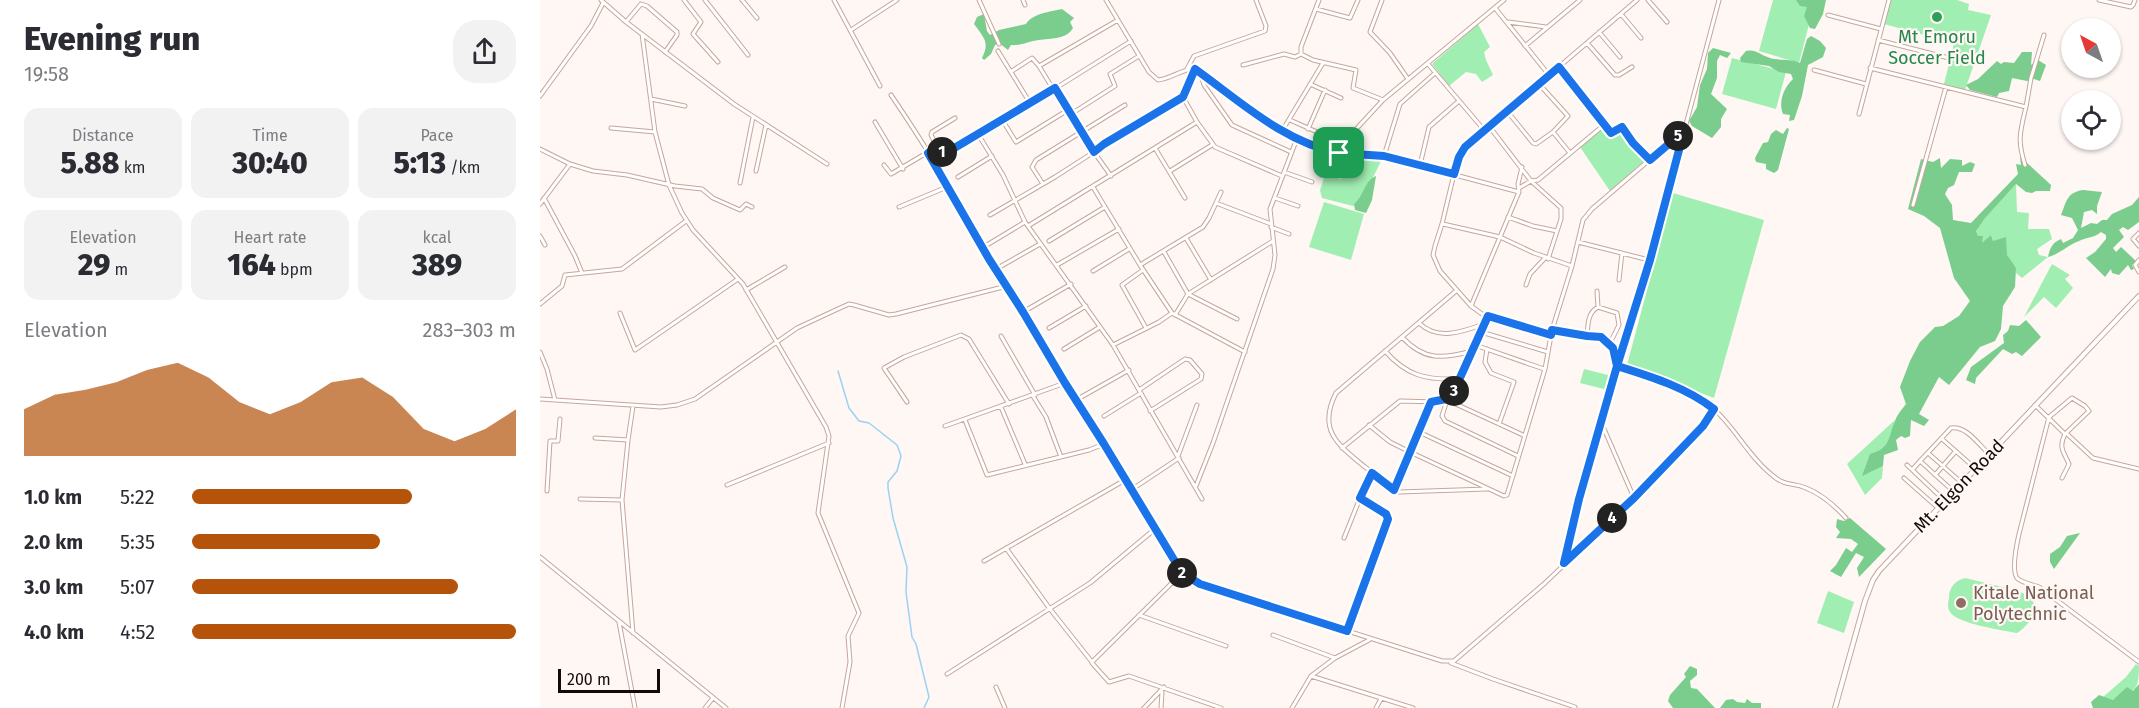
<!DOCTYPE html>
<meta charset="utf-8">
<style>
:root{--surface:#fff;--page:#f2f2f3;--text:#2b2b33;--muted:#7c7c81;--accent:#b45309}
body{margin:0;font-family:"Fira Sans",sans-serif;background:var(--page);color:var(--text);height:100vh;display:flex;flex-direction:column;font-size:22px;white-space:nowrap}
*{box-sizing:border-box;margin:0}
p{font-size:20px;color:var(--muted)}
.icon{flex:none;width:33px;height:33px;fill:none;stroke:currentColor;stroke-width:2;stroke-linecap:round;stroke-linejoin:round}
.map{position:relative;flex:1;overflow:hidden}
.sheet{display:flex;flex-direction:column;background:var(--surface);width:540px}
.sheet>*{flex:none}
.needle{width:39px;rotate:320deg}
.tools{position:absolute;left:1521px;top:18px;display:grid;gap:12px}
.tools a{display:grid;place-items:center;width:60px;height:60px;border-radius:50%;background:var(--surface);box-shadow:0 2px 4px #0004;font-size:30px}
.scale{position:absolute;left:18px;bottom:15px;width:102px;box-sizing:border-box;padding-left:6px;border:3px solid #140906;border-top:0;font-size:16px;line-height:21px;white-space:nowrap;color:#140906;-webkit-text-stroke:4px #fef7f4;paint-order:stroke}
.pin{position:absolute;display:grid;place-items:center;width:51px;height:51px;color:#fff;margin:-26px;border-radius:12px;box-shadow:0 3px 9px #0006}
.km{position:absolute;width:30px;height:30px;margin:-15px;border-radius:50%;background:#222;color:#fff;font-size:16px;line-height:30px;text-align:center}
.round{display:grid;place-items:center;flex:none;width:63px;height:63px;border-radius:24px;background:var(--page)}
.summary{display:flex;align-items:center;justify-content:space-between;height:102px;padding:0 24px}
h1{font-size:33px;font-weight:800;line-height:45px}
.figures{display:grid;grid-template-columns:repeat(3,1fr);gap:9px;height:102px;padding:6px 24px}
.figures div{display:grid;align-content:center;border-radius:15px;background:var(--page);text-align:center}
.figures b{font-size:30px;font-weight:800}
.figures small{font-size:16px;font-weight:400}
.figures p{font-size:16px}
.chart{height:168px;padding:12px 24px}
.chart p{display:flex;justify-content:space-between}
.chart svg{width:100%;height:108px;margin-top:6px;fill:var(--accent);opacity:.7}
ul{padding:0 24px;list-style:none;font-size:20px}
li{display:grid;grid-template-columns:96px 72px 1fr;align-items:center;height:45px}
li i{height:15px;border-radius:8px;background:var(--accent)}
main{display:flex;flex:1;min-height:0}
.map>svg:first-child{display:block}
.green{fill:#a1eeb2}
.forest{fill:#7acd8d}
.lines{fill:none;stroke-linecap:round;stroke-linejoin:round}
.stream{stroke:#9bd2f3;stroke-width:1.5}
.street-casing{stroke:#c7a69b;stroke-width:5}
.secondary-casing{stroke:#c7a69b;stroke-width:6}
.street{stroke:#fff;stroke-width:3}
.secondary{stroke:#fff;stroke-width:4}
.route-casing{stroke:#fff;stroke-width:12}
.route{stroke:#1a73e8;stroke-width:8}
.leisure-dot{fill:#2e9e5b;stroke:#fef7f4;stroke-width:2}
.education-dot{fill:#8d6e63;stroke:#fef7f4;stroke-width:2}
.labels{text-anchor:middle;stroke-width:4.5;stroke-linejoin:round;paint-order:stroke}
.leisure-label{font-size:18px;fill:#27864d;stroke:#fef7f4}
.street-label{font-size:18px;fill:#140906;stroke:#fef7f4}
.education-label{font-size:18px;fill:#785e54;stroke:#fef7f4;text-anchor:start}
</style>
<main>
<section class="sheet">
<div class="summary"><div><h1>Evening run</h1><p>19:58</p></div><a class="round"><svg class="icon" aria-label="share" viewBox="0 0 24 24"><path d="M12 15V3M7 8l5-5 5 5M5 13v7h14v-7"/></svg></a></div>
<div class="figures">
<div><p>Distance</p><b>5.88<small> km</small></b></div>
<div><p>Time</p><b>30:40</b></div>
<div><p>Pace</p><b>5:13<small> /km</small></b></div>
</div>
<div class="figures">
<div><p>Elevation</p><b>29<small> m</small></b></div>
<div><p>Heart rate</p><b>164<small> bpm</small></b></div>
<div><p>kcal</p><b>389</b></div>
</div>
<div class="chart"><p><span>Elevation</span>283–303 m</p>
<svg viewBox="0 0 160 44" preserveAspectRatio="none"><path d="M0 44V25L10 19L20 17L30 14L40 9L50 6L60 12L70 22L80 27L90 22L100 14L110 12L120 20L130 33L140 38L150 33L160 25V44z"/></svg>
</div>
<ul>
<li><b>1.0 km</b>5:22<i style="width:68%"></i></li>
<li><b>2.0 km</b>5:35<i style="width:58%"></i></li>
<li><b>3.0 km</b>5:07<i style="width:82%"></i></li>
<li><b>4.0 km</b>4:52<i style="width:100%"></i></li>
</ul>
</section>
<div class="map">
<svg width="1599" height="708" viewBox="0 0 1599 708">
<rect width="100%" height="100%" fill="#fef7f4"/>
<path class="green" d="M1233,0H1257L1274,5L1259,63L1219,51Z
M1350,0H1417L1429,4L1428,10L1451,15L1425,90L1404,84L1414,43L1344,24Z
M938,24L950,47L944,52L946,60L953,75L942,82L936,74L926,72L909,86L892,64Z
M1192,58L1246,72L1236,109L1182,94Z
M1062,129L1069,136L1082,129L1105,160L1070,191L1040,147Z
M809,158L841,161L820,204L813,206L782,198L780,190L785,175L801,179Z
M1476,184L1477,212L1489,213L1488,229H1509L1512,239L1497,249L1499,255L1508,257L1482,278L1476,273V268L1453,241L1451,235L1441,245L1436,231L1445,217Z
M1133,193L1224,220L1174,398L1087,365Z
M784,202L824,214L811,260L769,247Z
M1512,264L1530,275L1525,279L1533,288L1516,308L1504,297L1484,317Z
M1044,369L1072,376L1068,390L1040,383Z
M1355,420L1350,440L1323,475L1343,466L1342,478L1325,495L1307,464Z
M1425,578L1471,589L1491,596C1499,613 1490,624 1477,633C1462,630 1418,624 1410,612C1407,607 1408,603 1409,598C1409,587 1415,581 1425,578Z
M1288,591L1314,602L1304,633L1277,623Z
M1596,664L1599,666C1599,692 1595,690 1573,700L1563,697L1586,677Z"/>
<path class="forest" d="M1256,0H1286L1283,14L1275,29L1270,28L1264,16L1267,7L1260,6Z
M522,9L534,18L530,22L533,28C526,40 510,38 499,40C489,41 481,46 471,45L468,50L459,43L455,45L451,54L444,60L442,58C450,42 444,38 434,24L437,17L444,14L447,31L450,35L459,30L486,24C493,13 510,12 522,9Z
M1271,36L1280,41L1286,48L1283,57L1268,65L1262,96L1254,120L1249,121L1250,115L1243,114C1238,102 1244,87 1253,79L1251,74L1239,72L1229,66L1201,62L1200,58L1206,51C1216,49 1220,55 1230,58C1240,61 1250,58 1260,63L1267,39Z
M1173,48L1191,53L1187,58L1180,55L1177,61V78L1171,94L1187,109L1181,119V127L1172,138L1152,126L1149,121L1157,107L1160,85L1167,69L1168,53Z
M1482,52H1492L1491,65L1498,60L1506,65L1500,81L1494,79L1487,81L1472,78L1469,91L1459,93L1457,97L1430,90L1426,85L1438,79L1457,61L1461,64L1464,62L1474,63Z
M1247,128L1249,129L1238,170L1234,173L1226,169V164L1216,162L1215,158L1223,143L1228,142L1231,134L1236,130L1243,134Z
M1480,157L1485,158L1486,162L1511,185L1510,191H1496L1492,193L1486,192L1476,184L1445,218L1436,231L1438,236H1443L1442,243L1451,235L1453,241L1466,237L1467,255L1476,268L1475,287L1463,306L1461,329L1455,341L1440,347L1409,385L1399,377L1379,414L1389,420L1384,426L1371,420L1370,436L1365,438L1361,436L1356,440L1358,450L1344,455L1343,466L1322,476L1330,454C1351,448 1348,438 1355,421C1357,415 1362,409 1366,404L1360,387L1370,361L1380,342L1395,327L1403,326L1419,316L1430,301L1414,278L1400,228L1384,216L1368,209L1381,159L1393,162L1400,158L1401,168L1410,159L1422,160V166L1430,162L1435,164L1432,172H1419L1414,185L1408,188L1405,194L1412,205L1413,220L1431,223L1478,174L1476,164L1481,165Z
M836,176L832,200L826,213L815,210L814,204C824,196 824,181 836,176Z
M1543,190L1562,192L1557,206V214L1552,210L1544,212L1541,228L1551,223L1557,224L1562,220H1567L1572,214L1592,205L1599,197V222L1588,230L1583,227L1579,230L1584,237L1573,248L1576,252L1581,247L1596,261L1592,265L1594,269L1591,270L1588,265L1579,275L1572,273L1571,269L1565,277L1546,258L1555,252L1566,239V235L1561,232C1554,238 1547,237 1539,241C1528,245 1520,254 1508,257C1510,248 1512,243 1521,239L1523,243L1533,238L1538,230L1532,218L1521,215C1527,201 1526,193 1543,190Z
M1486,320L1501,337L1482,356L1476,352L1472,354L1463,349L1436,378L1435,384L1426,380L1431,367L1464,343L1463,335L1468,331L1470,325L1479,326Z
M1310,518L1346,549L1319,577L1317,568L1324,557L1316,553L1301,577L1290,571L1296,565L1306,548L1312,552L1318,544L1311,539L1296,538L1300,532L1296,527L1297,519L1304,521Z
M1540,533L1514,569L1510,562V554L1520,547L1527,536Z
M1150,666L1157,669V675L1150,681L1151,688L1157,689L1175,708H1133L1128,701L1130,695L1146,677L1144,674Z
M1599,684V708H1553L1551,702L1559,695L1573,700L1587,687L1593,691Z
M1193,699L1197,702L1205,703L1207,699L1212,703H1221V708H1180L1186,700Z"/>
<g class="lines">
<path class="stream" d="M298,371L309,408L319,421L329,423L357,445L361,456L357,471L348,482V488L353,518L367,567L366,592L372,637L376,644L389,697L384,708"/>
<g class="street-casing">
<path id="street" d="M61,0L86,22L194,104L287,164
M144,0L161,22L153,34L178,62
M165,0L208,55
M202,0L217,18
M294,0L340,86
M439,0L459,44
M483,0L485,5
M566,0L609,72L618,80C631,79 643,68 655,69L742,131L770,146L799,153L844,156L979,192
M779,0L761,47V54L773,60L816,70L813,88L843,100
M842,0L830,32L850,53L868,79
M1108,0L1127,22
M1559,0L1591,7L1593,5L1595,0
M955,8L1009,75
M776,9L810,18L818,0
M1081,14L1101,38
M1288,15L1341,29
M86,22L101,4L107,6L137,32V35L125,52
M968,22L1006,27
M311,30L357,0
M1059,32L1080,57
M102,34L115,132L129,185L142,213L153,230L203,284L286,427L289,436L278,513L319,613L308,636L310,662L302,708
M1338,40L1409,58
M1047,43L1075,75H1079L1092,67
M985,46L1040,0
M458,51L490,103
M888,64L944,130
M703,65L744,54L755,57L761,54
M1330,68L1486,107L1491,78L1504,35
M647,69L654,56L725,31L726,26L716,0
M655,70L643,97L657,122
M1274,70L1326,84
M472,71L492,58L499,66
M661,75L664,85L692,125L751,152
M770,84L801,98
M515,88L554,152L571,176
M513,89L499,66L578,20
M351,95C368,120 385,146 400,172C417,200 431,231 449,259C515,363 578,468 642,573L660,584L902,661H914L1005,583L1094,498L1061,422
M0,96L51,26L63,3
M111,99L145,106
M967,111L993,143L996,144L1013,132L1028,116L999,84
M531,114L575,86L570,74L599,56
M1319,114L1349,0
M750,120L795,140
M463,121L476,142L528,110
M335,122L363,169
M1064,125L1071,133L1082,127L1093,143L1110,160
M949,126L991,181L998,180L1064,125L1019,67
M71,128L115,132
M768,129L785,90
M742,131L783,63
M1013,132L1030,153
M438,134L463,175L485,222L573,345L662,499
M398,148L391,135L392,132L415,118
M615,148L645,198
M0,149L30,164L53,171L87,175L135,186L162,189L173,198L200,210L206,204L212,207
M799,153L807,139L843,100L964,0
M844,156L860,104L895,73
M344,165L351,174L395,148H398L402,152H408L463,121L591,41
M880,165L889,127L919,101
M1485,165C1477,140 1480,132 1486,107
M216,171L226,125
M630,171L672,145
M744,172L772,182
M418,177L452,156
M200,183L213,117
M503,184L492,167L496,160L585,105
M553,187L600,265L632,313L705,352
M979,188L991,181L1021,208V219L1008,259
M4,198L35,256L42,273
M735,198L758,206
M676,203L731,224
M0,204L30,164
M1373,205L1406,87
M359,207L407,187
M450,215L515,177L554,152L564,144L643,97
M968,217L993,226L1017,231
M903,224L960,237L979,192L978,184L982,167
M488,226L657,122L675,147L742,176
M731,227L749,234
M1599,233L1593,239L1599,246
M0,236L5,245
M646,238L671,280
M509,241L565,207
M1038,242L1109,260
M442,248L485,222
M624,252L648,294L733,241
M1599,260L1595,265L1599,272
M517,265L579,229
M600,265L663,227L669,218L681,192
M456,269L500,244
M603,270L582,285L606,328
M553,271L589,249
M1079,280L1082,253
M986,285L990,274L1005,258
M206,290L245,267
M916,291L796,393C777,430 798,445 825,467C836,475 847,486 859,492L947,489
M1057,291L1058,307
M0,304L22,286L25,275L82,269L146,221
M931,306L960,237L994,253L1032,266
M483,312L531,284
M80,313L95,350L198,279
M635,315L648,294L697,319
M879,323C898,341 922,332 944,324
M509,328L546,306
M1012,330L1047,336L1061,337L1066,339L1073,348L1077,366C1110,376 1149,385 1174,409C1196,429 1209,457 1232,475C1246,487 1252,482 1266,488C1281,494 1295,506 1306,518
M941,332L1008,352
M1011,335L942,314L931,306L900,271L893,255L895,246L902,224L914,174L923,149L1097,0
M461,336L495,395
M1047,336C1048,326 1047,313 1058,307L1077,313L1079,325L1070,343
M862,337C884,361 903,359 932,351
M573,345L619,322L632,313
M935,345L1004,369
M524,349L560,327
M947,349L945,362L951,373L974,382L959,424
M845,351C867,376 886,380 918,379
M0,352L7,369L15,400
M599,390L645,359L650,360L662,374L661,379L610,411
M493,396L506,417L521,457
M0,399L121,407L137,405L155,399L257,328L300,308L309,304L314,305L349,315L356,314L467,286
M536,400L589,370
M907,400L902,416L905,421L978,456
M907,400L983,435
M367,402L344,368L364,357L421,335L429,339L469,404
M891,402L870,452L964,496L967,495L1005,369L1012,330L1032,266L1043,220L1052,209L1142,132
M1495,405L1525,434C1518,448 1524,452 1529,464L1522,478
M461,407L485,464
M564,416L601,393
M425,420L447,475L549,450L564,444
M829,425L850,442L870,452L854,490
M405,426L525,383
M879,432L973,476
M1526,433L1553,458L1599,469
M1525,434L1549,411L1545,406L1532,398L1509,417L1479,534C1477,543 1471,569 1477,578C1480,582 1493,585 1499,587L1599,662
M55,438L88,440
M1402,439L1436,469
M802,448L860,401L899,402L911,396L948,316
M1388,453L1422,483
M638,456L657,405
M1367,465L1405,501
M1373,469L1380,461
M1395,475L1415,452
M1364,478L1398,508
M187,485L289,443
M656,486L673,443L733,269L735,255L730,209L756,141
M591,490L639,458
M7,491L10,441H18L20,419
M1413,491L1380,461L1411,428C1427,426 1438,444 1449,454
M1094,498L1163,426L1174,409
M40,499L82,500
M804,538L820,498L833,473
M466,548L510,609L552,662L642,573
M0,557L186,708
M444,561L585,480
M1024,561L1061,422L1110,260L1179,0
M599,615L686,646
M79,622L95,708
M807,631L848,517L820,498
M93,633L82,500L88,440L93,406
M733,635L795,658
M552,663L569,682L589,676L681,708
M911,663L953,679L1035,707
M407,674L550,583L615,529
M771,676L873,708
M456,687L465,708
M165,708L173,698
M604,708L624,687
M621,708L622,692
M752,708L771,676L795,658L829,640
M836,708L841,699"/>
</g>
<g class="secondary-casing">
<path id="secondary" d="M1295,708L1325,601L1333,580L1339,571L1599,296"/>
</g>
<use href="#street" class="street"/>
<use href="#secondary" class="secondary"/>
</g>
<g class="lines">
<g class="route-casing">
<path id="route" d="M799,153C743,142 700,101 655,69L643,97L564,144L554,152L515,88L411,150L404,153L397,147L388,153L449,259L483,312L525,383L564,444L642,573L660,584L807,631L848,519L846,514L820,498L832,473L854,490L891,402L906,399L914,391L948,316L1011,335L1012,330L1047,336L1061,337L1073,348L1077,366L1039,499L1024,563L1094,498L1163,426L1174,409C1145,387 1112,377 1077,366L1110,260L1144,131L1110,160L1093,143L1082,127L1071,133L1019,67L925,147L919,157L914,174L844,156L799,153"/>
</g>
<use href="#route" class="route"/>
</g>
<circle class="leisure-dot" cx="1397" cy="17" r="6"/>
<circle class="education-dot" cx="1421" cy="603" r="6"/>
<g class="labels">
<g class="leisure-label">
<text x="1397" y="43">Mt Emoru<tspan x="1397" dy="21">Soccer Field</tspan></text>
</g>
<g class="street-label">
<text transform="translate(1419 486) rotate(-46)" y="6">Mt. Elgon Road</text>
</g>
<g class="education-label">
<text x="1433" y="599">Kitale National<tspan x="1433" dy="21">Polytechnic</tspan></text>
</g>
</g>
</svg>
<div class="tools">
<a><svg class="needle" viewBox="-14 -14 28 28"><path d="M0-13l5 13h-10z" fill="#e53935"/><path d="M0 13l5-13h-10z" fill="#7c7c81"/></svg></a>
<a><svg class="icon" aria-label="locate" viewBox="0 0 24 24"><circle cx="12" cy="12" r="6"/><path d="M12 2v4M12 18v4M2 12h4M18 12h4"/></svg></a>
</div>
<div class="scale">200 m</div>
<div class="pin" style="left:799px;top:153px;background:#1e9e55"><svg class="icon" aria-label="arrive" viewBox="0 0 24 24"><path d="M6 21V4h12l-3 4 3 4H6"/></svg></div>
<b class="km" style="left:402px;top:152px">1</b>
<b class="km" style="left:642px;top:573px">2</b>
<b class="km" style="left:914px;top:391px">3</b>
<b class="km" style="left:1072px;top:518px">4</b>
<b class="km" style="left:1138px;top:136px">5</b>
</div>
</main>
